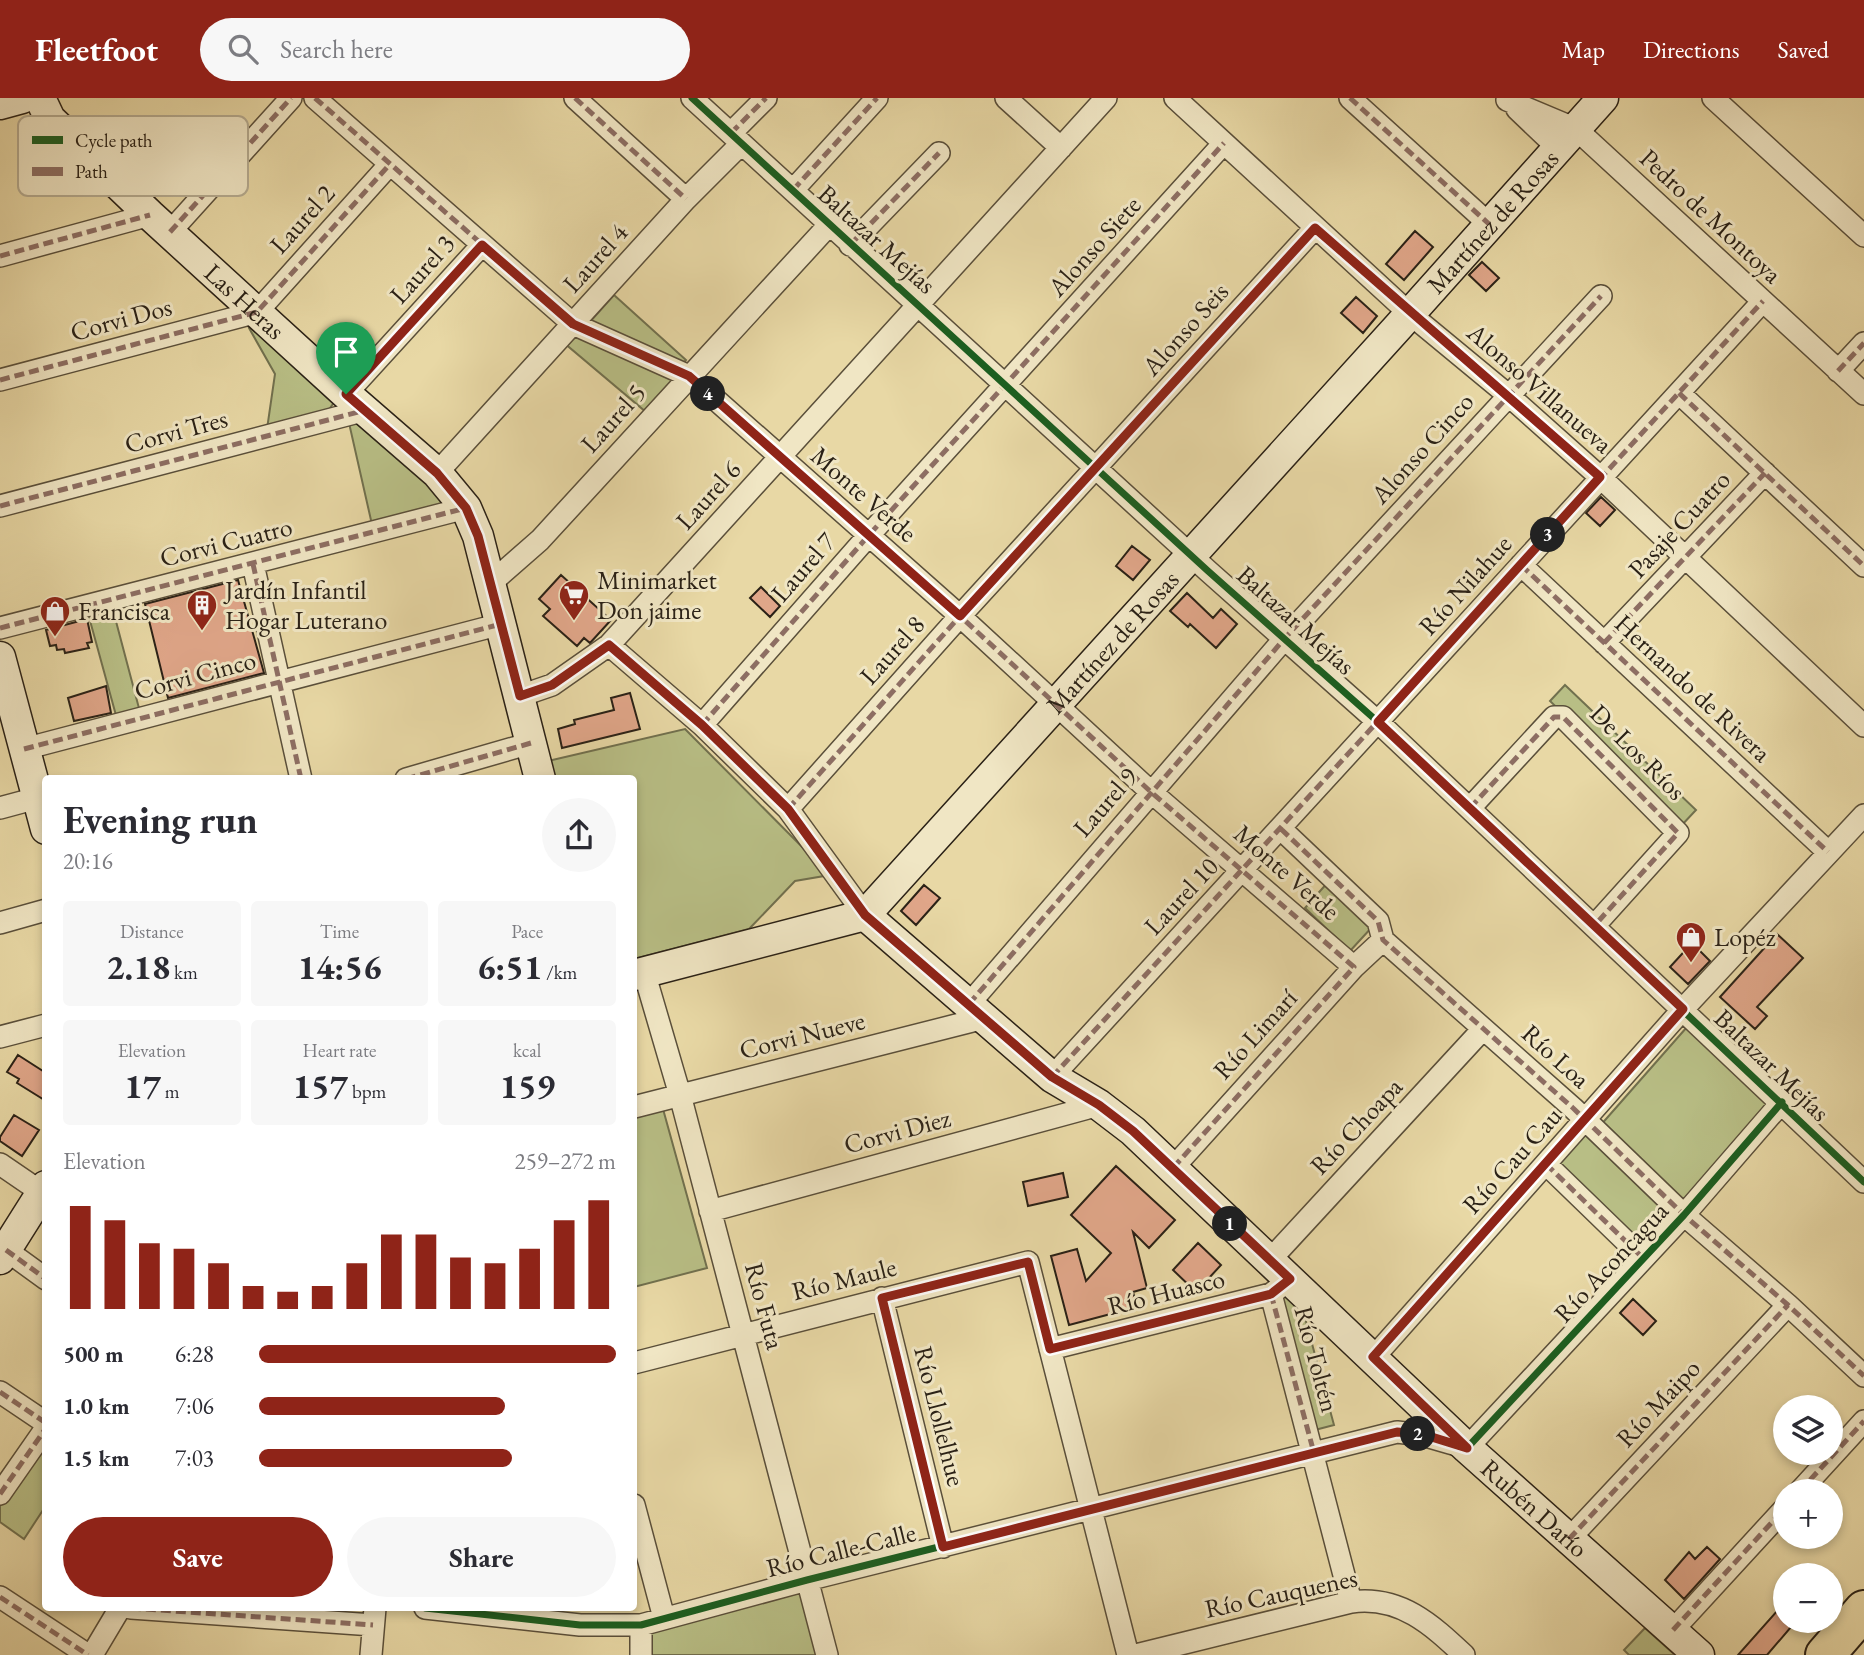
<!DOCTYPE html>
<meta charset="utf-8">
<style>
:root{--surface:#fff;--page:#f7f7f7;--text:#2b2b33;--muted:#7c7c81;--accent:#8f2418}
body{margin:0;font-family:"EB Garamond",serif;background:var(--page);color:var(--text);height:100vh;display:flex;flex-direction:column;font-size:26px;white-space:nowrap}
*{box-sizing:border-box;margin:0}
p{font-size:23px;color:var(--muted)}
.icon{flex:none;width:38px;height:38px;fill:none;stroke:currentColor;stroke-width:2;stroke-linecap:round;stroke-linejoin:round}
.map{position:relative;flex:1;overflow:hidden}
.sheet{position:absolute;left:42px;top:677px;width:595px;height:836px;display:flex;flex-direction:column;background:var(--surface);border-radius:7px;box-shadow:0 4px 10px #0003}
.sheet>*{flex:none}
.controls{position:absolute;left:1773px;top:1297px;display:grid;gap:14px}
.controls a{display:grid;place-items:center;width:70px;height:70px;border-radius:50%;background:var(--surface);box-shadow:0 4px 10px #0003;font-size:35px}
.pin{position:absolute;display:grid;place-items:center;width:60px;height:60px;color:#fff;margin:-72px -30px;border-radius:50% 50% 50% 0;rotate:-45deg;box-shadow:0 0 7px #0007}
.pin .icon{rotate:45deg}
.km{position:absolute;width:35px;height:35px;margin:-18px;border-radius:50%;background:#222;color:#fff;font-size:19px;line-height:35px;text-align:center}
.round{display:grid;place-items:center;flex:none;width:74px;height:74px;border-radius:37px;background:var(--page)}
.summary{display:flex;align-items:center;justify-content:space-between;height:119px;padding:0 21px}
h1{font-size:38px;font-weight:700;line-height:52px}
.metrics{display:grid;grid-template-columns:repeat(3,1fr);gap:10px;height:119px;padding:7px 21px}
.metrics div{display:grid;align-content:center;border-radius:7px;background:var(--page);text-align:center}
.metrics b{font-size:35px;font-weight:700}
.metrics small{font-size:19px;font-weight:400}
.metrics p{font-size:19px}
.chart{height:196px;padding:14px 21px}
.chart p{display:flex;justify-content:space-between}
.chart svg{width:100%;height:126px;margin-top:7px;stroke:var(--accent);stroke-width:6}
.action{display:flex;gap:14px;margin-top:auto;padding:14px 21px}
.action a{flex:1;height:80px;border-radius:42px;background:var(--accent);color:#fff;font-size:28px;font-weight:700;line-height:80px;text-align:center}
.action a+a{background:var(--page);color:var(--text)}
ul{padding:0 21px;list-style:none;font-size:23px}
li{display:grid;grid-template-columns:112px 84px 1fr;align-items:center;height:52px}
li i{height:18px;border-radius:9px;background:var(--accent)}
header{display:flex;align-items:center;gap:42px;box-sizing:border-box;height:98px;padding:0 35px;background:var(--accent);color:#fff}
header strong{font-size:33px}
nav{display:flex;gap:38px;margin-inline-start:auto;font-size:24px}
.search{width:490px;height:63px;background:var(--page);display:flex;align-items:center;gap:18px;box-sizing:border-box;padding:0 24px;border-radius:38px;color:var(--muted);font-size:26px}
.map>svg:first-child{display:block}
.green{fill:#b8be85;stroke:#71704e;stroke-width:2}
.building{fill:#e0a689;stroke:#2a2116;stroke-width:2}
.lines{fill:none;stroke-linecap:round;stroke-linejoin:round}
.street-casing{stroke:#5a4f3a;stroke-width:24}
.secondary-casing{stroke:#2a2116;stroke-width:33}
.highway-casing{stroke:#2a2116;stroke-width:42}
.street{stroke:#f0e6c4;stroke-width:21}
.secondary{stroke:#f0e6c4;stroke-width:30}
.highway{stroke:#e8d8a5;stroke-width:38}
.quiet{stroke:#8d6e63;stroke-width:5;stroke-dasharray:10 5;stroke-linecap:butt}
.cycleway-casing{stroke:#f0e6c4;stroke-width:11}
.cycleway{stroke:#1b5e20;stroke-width:7}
.route-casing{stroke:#fff;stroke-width:14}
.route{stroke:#8f2418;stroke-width:9}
.labels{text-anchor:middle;stroke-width:6;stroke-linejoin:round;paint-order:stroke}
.street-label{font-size:26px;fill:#2a2116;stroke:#f0e6c4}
.poi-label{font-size:26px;fill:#2a2116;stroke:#f0e6c4;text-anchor:start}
.key{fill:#f0e6c4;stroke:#b5ab90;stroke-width:2}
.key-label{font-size:19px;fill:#2a2116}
</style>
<header>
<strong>Fleetfoot</strong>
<div class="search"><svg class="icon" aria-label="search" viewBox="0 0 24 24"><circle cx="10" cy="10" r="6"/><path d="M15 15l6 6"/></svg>Search here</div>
<nav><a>Map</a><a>Directions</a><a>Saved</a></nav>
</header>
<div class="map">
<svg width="1864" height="1557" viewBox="0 0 1864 1557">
<rect width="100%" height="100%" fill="#e8d8a5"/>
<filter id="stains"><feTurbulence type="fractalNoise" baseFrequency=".00286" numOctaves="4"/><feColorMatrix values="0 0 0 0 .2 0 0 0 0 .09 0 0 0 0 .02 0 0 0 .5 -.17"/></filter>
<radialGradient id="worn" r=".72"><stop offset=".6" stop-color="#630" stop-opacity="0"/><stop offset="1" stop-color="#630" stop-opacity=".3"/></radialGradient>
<path class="green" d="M614,197L686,262L680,268L588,226Z
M261,225L337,300L328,313L267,331L275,276L249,230Z
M577,235L673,282L646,314L563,244Z
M361,321L446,403L442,412L373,431L349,325Z
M113,512L140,614L117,621L89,519Z
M1565,587L1696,712L1680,729L1550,603Z
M685,631L830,777L795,783L749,831L634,861V681H553L548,663Z
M1329,783L1373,828L1350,853L1305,810Z
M1687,929L1776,1005L1681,1105L1599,1029Z
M663,1011L707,1170L634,1189V1019Z
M1587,1035L1674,1117L1636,1159L1548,1076Z
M1298,1194L1334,1327L1311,1333L1275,1201Z
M45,1340V1409L24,1441L0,1424V1407Z
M805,1492L821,1557H646L647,1536Z
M1645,1530L1675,1557H1629L1624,1552Z"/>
<path class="building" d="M1415,133L1433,149L1404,182L1386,166Z
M1482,164L1499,180L1486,193L1469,177Z
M1356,199L1377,218L1363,235L1341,215Z
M1601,399L1615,412L1600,428L1586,415Z
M1132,448L1150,462L1133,482L1116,468Z
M561,477L611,522L590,545L584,540L577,548L543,518L550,511L539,501Z
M238,482L264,575L168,600L145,506Z
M761,489L780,508L770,519L750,500Z
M1187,495L1213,520L1221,511L1237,526L1216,550L1190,526L1188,529L1170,513Z
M87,521L92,544L87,545L89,550L65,555L64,551L57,552L56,547L50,548L46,532Z
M106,588L111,615L74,623L68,600Z
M630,595L640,631L562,650L558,631L575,626L574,622L614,612L611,600Z
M924,787L940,800L916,827L901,813Z
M1777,836L1803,860L1757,909L1767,918L1755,931L1720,899Z
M1692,845L1710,863L1688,886L1670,869Z
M18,957L46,975V1003L17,985L19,981L7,974Z
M14,1017L39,1032L22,1058L0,1043V1039Z
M1116,1068L1175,1122L1149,1150L1133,1134L1147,1190L1133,1194L1137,1209L1069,1227L1051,1158L1077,1151L1086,1183L1111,1155L1071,1117Z
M1063,1075L1068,1099L1028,1108L1023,1084Z
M1198,1145L1221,1167L1196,1194L1173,1172Z
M1633,1201L1656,1223L1643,1237L1620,1215Z
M1707,1449L1720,1461L1684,1501L1665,1482L1689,1454L1695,1461Z
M1785,1504V1522H1797L1767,1557H1738Z"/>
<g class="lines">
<g class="street-casing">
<path id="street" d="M315,0L573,226L689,278L960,518L1151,694L1354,869
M575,0L686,101
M692,0L1208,473L1378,624L1864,1084
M1006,0L1061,50
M1175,0L1410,216L1508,297L1600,379L1864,628
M1350,0L1489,126
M1713,0L1864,138
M1507,2L1576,31L1864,296
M1517,11L1559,51
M731,35L766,0
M793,92L877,0
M170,134L291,0
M850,147L939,55
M0,158L150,117
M1838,273L1864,245
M0,282L257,214L390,66
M1679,295L1864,468
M346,296L482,147
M437,375L686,101L741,46
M0,408L366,312
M253,466L301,681
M1521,467L1828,754
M491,485L540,442L829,127
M0,530L466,410
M1604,545L1765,375
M609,547L702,627L788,711L865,817
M520,598L552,587L609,547L1106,0
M702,627L869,437L1224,45
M24,651L501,526
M406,681L531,645
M0,710L37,700
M1470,710L1554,619H1563L1678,735L1595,827
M788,711L960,518L1315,130
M1281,731L1378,823L1383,842L1573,1010L1684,1117L1788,1207L1864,1278
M0,825L46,812
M644,874L680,997L827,1557
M969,906L1285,540L1601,198
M0,939L46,927
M1052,979L1763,203
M634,1009L984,920
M0,1066L41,1094
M1546,1066L1643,1160
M1172,1071L1354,869L1383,842
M710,1113L1099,1007
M6,1152L46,1181
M1269,1163L1483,931
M1271,1196L1351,1504
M882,1200L943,1449
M1050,1251L1271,1196L1280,1189
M1373,1260L1683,911L1864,717
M634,1265L1028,1164L1128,1557
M0,1294L46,1325
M1800,1393L1864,1323
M0,1396L46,1330
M634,1407L664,1520
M1569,1441L1788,1207
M0,1499L88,1557
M131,1510L373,1527
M425,1510L580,1527H641L807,1482L1397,1334L1422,1337L1467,1350L1684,1117L1782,1004
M1673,1532L1785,1410
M92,1557L120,1510
M371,1557L375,1510
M641,1557V1527
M1136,1557L1351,1504C1400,1497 1432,1527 1464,1557"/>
</g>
<g class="secondary-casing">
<g id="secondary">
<path id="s1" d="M40,0L50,21L150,117L346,296L437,375L466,410L478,438L540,681"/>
<path d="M0,6L22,0"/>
<path d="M0,559L46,731"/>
<path id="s2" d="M865,817L1052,979L1099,1007L1133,1033L1467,1350L1699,1557"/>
<path id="s3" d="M634,877L865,817L1398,229L1603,0"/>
<path d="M0,1161L46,1088"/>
</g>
</g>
<g class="highway-casing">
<path id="highway" d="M1825,1557L1864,1512"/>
</g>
<use href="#street" class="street"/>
<use href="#secondary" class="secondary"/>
<use href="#highway" class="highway"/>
<path class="quiet" d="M315,0L573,226L689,278L960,518L1151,694L1354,869L1172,1071
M575,0L686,101
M1350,0L1489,126
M731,35L766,0
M793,92L877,0
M170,134L291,0
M850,147L939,55
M0,158L150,117
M1838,273L1864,245
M0,282L257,214L390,66
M1679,295L1864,468
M346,296L482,147
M0,408L366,312
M253,466L301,681
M1521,467L1828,754
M0,530L466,410
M1604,545L1765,375
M702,627L869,437L1224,45
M24,651L501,526
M406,681L531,645
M1470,710L1554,619H1563L1678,735L1595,827
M788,711L960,518L1315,130
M1281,731L1378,823L1383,842L1573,1010L1684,1117L1788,1207L1864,1278
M969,906L1285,540L1601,198
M1052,979L1763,203
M1546,1066L1643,1160
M6,1152L46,1181
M1271,1196L1314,1355
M882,1200L943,1449
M0,1294L46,1325
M1800,1393L1864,1323
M0,1396L46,1330
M1569,1441L1788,1207
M0,1499L88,1557
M131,1510L373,1527
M1673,1532L1785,1410"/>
<g class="cycleway-casing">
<path id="cycleway" d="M692,0L1208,473L1378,624L1864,1084
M425,1510L580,1527H641L807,1482L1397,1334L1422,1337L1467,1350L1684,1117L1782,1004"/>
</g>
<use href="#cycleway" class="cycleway"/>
</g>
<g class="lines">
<g class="route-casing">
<path id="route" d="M1315,130L1600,379L1378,624L1683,911L1373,1259L1467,1350L1422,1336L1397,1334L943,1449L882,1200L1028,1164L1050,1251L1271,1196L1290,1181L1133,1033L1099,1007L1052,979L865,817L788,711L702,627L609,547L552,587L520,598L478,438L466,410L437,375L346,296L482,147L573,226L689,278L960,518Z"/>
</g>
<use href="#route" class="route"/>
</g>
<defs>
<g id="supermarket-pin" transform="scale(1.575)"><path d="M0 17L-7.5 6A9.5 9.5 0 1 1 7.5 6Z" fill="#8f2418" stroke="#f0e6c4"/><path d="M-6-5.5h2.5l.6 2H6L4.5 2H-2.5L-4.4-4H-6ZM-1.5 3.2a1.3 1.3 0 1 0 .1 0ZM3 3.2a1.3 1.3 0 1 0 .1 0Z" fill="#fff"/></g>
<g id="building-pin" transform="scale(1.575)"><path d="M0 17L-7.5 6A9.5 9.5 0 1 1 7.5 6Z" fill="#8f2418" stroke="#f0e6c4"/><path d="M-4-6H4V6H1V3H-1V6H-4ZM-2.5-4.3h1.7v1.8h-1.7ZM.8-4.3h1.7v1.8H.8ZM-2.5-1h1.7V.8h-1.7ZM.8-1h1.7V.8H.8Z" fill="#fff"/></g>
<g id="shop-pin" transform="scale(1.575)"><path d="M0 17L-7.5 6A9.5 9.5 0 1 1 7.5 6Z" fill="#8f2418" stroke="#f0e6c4"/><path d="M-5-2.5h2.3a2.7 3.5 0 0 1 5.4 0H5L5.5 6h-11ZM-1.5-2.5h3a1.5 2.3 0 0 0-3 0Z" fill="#fff"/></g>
</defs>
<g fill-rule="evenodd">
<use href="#supermarket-pin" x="574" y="497"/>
<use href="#building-pin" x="202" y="507"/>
<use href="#shop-pin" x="55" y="513"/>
<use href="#shop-pin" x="1691" y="839"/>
</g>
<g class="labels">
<g class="street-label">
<text transform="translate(1711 118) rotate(43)" y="9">Pedro de Montoya</text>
<text transform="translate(302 121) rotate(-48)" y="9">Laurel 2</text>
<text dy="9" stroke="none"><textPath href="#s3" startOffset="1174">Martínez de Rosas</textPath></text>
<text transform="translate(877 141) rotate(42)" y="9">Baltazar Mejías</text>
<text transform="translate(1094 148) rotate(-48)" y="9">Alonso Siete</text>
<text transform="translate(595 160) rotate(-48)" y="9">Laurel 4</text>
<text transform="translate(422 171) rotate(-48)" y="9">Laurel 3</text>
<text dy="9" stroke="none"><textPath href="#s1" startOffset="290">Las Heras</textPath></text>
<text transform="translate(121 221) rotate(-15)" y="9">Corvi Dos</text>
<text transform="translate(1185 231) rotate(-48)" y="9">Alonso Seis</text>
<text transform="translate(1540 290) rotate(41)" y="9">Alonso Villanueva</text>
<text transform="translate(613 320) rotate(-48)" y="9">Laurel 5</text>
<text transform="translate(176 333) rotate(-15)" y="9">Corvi Tres</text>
<text transform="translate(1422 350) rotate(-48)" y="9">Alonso Cinco</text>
<text transform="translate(864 396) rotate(41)" y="9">Monte Verde</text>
<text transform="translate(708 397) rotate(-48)" y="9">Laurel 6</text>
<text transform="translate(1679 426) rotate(-47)" y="9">Pasaje Cuatro</text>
<text transform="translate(226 444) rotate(-14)" y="9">Corvi Cuatro</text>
<text transform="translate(803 469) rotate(-49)" y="9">Laurel 7</text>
<text transform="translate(1465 487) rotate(-48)" y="9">Río Nilahue</text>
<text transform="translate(1296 522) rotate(42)" y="9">Baltazar Mejías</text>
<text dy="9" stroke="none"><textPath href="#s3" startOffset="607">Martínez de Rosas</textPath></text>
<text transform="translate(892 552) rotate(-48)" y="9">Laurel 8</text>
<text transform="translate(195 577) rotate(-15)" y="9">Corvi Cinco</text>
<text transform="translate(1693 590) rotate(43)" y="9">Hernando de Rivera</text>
<text transform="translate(1638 654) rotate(45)" y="9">De Los Ríos</text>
<text transform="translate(1105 704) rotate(-49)" y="9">Laurel 9</text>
<text transform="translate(1287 774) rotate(41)" y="9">Monte Verde</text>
<text transform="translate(1181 798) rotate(-47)" y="9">Laurel 10</text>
<text transform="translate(1255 936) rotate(-48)" y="9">Río Limarí</text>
<text transform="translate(802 937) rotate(-14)" y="9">Corvi Nueve</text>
<text transform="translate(1556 958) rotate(42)" y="9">Río Loa</text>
<text transform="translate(1772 967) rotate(44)" y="9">Baltazar Mejías</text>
<text transform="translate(1356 1028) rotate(-47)" y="9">Río Choapa</text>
<text transform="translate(897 1033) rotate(-15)" y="9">Corvi Diez</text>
<text transform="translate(1512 1062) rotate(-48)" y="9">Río Cau Cau</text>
<text transform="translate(1611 1164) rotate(-47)" y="9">Río Aconcagua</text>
<text transform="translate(844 1181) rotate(-14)" y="9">Río Maule</text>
<text transform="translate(1166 1194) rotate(-14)" y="9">Río Huasco</text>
<text transform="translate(765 1208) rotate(75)" y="9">Río Futa</text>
<text transform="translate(1317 1261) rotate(75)" y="9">Río Toltén</text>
<text transform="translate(1658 1305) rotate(-47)" y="9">Río Maipo</text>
<text transform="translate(940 1318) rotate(76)" y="9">Río Llollelhue</text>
<text dy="9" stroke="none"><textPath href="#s2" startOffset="896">Rubén Darío</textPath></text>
<text transform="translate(841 1452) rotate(-14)" y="9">Río Calle-Calle</text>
<text transform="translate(1281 1495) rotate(-12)" y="9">Río Cauquenes</text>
</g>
<g class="poi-label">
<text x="597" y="491">Minimarket<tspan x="597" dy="30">Don jaime</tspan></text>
<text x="225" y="501">Jardín Infantil<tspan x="225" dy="30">Hogar Luterano</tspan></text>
<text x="78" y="522">Francisca</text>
<text x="1714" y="848">Lopéz</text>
</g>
</g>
<rect x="18" y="18" width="230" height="80" rx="10" class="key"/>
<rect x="32" y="38" width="31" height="8" fill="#1b5e20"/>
<rect x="32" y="69" width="31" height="9" fill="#8d6e63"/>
<g class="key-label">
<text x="75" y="49">Cycle path</text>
<text x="75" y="80">Path</text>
</g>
<rect width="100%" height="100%" filter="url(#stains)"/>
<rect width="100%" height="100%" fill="url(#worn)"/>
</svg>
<div class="controls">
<a><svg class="icon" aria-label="layers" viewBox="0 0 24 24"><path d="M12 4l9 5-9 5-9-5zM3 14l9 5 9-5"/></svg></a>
<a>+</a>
<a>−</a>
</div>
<div class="pin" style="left:346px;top:296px;background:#1e9e55"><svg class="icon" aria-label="arrive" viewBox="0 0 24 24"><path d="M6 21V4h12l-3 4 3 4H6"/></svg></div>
<b class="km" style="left:1230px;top:1126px">1</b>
<b class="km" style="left:1418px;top:1336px">2</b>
<b class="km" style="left:1548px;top:437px">3</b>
<b class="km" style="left:708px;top:296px">4</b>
<section class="sheet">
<div class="summary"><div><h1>Evening run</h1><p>20:16</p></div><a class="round"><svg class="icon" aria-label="share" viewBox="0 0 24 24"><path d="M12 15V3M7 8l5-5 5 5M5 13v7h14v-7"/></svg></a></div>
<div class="metrics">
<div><p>Distance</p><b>2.18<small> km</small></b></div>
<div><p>Time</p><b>14:56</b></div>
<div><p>Pace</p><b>6:51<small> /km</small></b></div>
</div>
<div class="metrics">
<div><p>Elevation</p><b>17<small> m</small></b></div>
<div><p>Heart rate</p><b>157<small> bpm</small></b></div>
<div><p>kcal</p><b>159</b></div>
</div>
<div class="chart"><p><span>Elevation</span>259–272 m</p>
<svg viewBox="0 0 160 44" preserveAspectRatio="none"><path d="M5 44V8M15 44V13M25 44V21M35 44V23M45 44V28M55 44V36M65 44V38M75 44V36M85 44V28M95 44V18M105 44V18M115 44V26M125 44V28M135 44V23M145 44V13M155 44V6"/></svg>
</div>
<ul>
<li><b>500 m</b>6:28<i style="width:100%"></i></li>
<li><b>1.0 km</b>7:06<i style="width:69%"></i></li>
<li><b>1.5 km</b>7:03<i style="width:71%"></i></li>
</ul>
<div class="action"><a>Save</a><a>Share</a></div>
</section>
</div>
